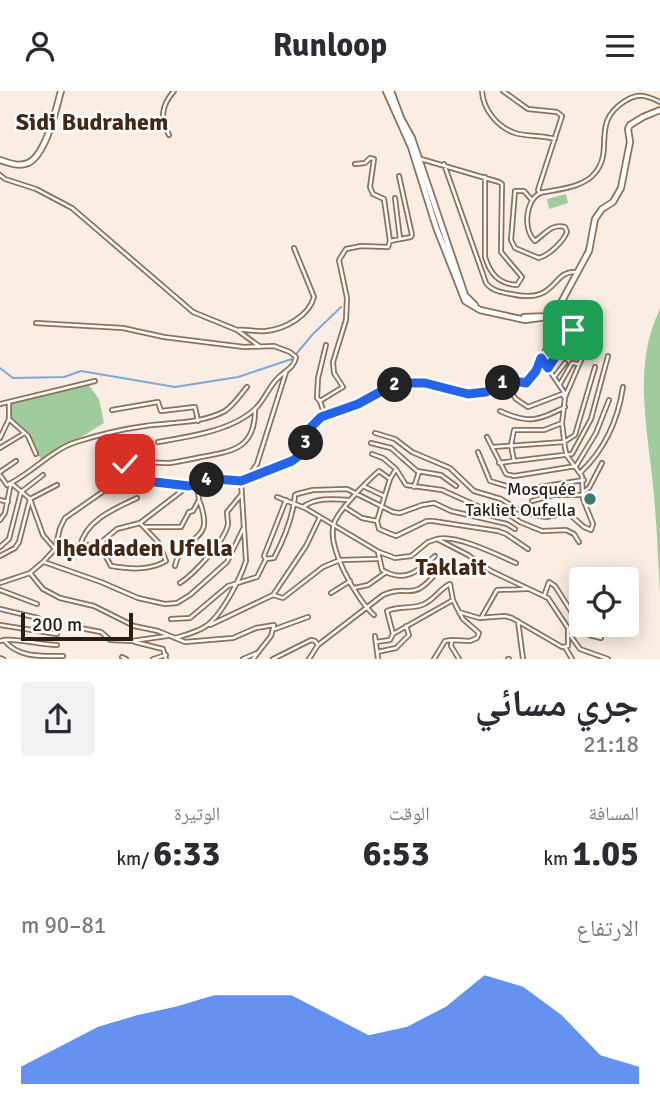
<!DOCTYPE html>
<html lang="ar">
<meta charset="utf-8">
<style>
:root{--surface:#fff;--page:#f2f2f3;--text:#2b2b33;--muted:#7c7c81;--accent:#2563eb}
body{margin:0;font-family:Signika,"Noto Naskh Arabic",sans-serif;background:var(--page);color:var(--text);direction:rtl;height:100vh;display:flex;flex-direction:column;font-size:26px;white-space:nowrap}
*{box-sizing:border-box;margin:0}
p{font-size:23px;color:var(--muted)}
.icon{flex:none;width:38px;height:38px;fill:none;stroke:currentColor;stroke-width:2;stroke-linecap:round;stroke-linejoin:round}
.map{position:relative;height:568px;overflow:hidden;direction:ltr}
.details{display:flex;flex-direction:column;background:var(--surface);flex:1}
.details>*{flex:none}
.controls{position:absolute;left:569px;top:476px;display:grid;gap:14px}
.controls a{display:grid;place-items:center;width:70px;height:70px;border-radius:7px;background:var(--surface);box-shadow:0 4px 18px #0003;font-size:35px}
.scale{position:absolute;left:21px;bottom:18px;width:112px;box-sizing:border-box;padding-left:7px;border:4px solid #291d15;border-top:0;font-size:19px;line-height:24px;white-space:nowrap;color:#291d15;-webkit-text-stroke:5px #fff;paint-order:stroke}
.pin{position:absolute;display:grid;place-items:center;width:60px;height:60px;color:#fff;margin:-30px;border-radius:14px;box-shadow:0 4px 10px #0006}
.km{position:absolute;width:35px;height:35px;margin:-18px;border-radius:50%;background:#222;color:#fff;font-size:19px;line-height:35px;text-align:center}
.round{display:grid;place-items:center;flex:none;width:74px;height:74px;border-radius:7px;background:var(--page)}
.overview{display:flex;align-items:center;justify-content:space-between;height:119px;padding:0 21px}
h1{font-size:38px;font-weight:700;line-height:52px}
.stats{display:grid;grid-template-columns:repeat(3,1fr);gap:10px;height:119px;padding:7px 21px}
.stats div{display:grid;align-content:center}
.stats b{font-size:35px;font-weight:700}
.stats small{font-size:19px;font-weight:400}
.stats p{font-size:19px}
.chart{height:196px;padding:14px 21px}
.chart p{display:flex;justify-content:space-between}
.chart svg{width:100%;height:126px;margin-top:7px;fill:var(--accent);opacity:.7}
header{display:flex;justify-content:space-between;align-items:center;height:91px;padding:0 21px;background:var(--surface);font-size:32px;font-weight:700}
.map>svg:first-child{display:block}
.green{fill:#a0cb9d}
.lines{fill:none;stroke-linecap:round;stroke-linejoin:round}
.stream{stroke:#81a6db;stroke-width:2}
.street-casing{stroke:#8d705c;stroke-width:6}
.secondary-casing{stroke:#8d705c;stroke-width:8}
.street{stroke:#fff;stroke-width:2.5}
.secondary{stroke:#fff;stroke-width:4.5}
.route-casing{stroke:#fff;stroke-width:14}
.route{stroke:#2563eb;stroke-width:9}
.poi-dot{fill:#3b7e6f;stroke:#fff;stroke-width:2.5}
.labels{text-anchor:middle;stroke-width:5;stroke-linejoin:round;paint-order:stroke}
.poi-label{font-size:18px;fill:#291d15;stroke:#fff;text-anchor:end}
.district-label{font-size:24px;font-weight:bold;fill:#412817;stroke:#fff}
</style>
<header><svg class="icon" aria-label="menu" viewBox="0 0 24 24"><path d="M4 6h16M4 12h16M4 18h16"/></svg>Runloop<svg class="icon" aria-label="person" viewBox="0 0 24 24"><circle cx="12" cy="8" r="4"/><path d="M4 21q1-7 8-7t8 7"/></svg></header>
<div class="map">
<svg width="660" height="568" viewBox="0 0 660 568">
<rect width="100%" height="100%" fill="#faede4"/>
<path class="green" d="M566,103L568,112L549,118L547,108Z
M660,218V502C658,470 657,437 654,405C649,343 631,276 660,218Z
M88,293L99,308L104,332L42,370L22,336L9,326L11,313Z"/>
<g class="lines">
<path class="stream" d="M297,262L312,244L341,216
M0,277L13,287L64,286L81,280L175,296L238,286L292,268"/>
<g class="street-casing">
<path id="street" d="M482,0C483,18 497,36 515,42C528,46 542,44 555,48
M503,0L528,18L557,21L562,25L538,99L540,102C558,98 583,97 595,82C615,58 590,32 625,10C638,2 646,4 660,11
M169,44C160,27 161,15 174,0
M421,68L499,91L502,93L501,161L522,186L517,194C498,193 490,182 485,166V86
M444,73L486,192C492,200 501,201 511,203C558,214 551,179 576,181
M0,84L5,88L36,98L72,117L193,221L237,239L259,255
M395,107L400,148
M531,108L524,100H515L511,149L515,157L539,167C549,164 563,151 567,141L565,136C552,132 545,143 535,150C523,139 525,110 540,102
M390,150L411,146L412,144L399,85
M36,232L123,237L164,246L244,256L274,255L290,261L296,266C294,277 286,279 279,286C269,295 265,308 256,317C233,340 187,346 158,351
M237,239C247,238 256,241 266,240C285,238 309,225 314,206L294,157
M541,267L566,304
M548,277L573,239
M555,285L565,272
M560,293L572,272L579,273
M565,306L594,239
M320,310L317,307L318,287L326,254
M9,311V328L28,345L36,363
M0,313L95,290
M112,319L158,311L161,320L195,316L198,330
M500,320C528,333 538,330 565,316
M325,325L320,310L343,296L334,282L333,271L346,229L347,207L339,169L346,158L361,155L388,156L390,150L384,108L373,103L370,96L374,68L370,67L365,72L355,73
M562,332L544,339H514L511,354L514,370L572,363L591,328L608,265
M375,342L395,348L412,361L450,377L474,400L501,408L524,422L546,426L568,422L584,436L591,439L593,433L583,408L582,385L567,365L565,357L562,332L565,307L562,303L528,316L516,308L504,291
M487,346L506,383L514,385L576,375L596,342L609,309
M0,347L9,328
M371,352L391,357L417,380L441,384L456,395
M492,356L564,351L575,344L595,276
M0,357L23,343
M478,361L490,390L520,399L584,389
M372,363L383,367L396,378
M499,372L513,370
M100,374H132
M0,381L16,370
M581,381C605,358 618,329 623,296
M0,384L7,394C31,383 51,359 76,351C98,344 122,338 145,335C172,331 201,333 225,320C234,314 240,304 247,296
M390,388L396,378L406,394L442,399L484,418H501L520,431L542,440L566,439L574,443L579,451
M197,392L199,409
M111,395C119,388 126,378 136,374C147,370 157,372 169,372C179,371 191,368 201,366C234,360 255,357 255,319
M363,395L384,405
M414,396L419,381
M583,401L589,397L602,372
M277,406L305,417L379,461L395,467L411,465L428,451L437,448
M0,409L8,411
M532,410L553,404H583
M303,416C316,406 334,408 350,409
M346,417L362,427L377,430
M320,426L306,455L273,504L283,507L323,476L340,469L377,468
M0,429L5,422L11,392L30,408L43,444L55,458L99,453L111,475C129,478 149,480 166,470L158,451L140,432L117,438L99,453
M140,432L187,396
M144,436H181L189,421L193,420L199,409C217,455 183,440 175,475
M80,455C86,429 114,418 137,407
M0,456L9,448L21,401L43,384
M378,461L382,479C404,492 418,481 435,465
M0,465L15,457L19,451L30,408L57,394
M266,468L264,465L286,409
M44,471L101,491L138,507L165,513L177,512L190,504L227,471L243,438
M30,482L43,498L60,507L94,515L134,535L158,540L185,551L233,547L256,537L274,534L271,545L253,568
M0,492L30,482L43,471L55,458L60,437L65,427L111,395L146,390L189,395L216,388L241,390L291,370L300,364L304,359L308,339L321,326L358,312L389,296L404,292H425L468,303L486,301L509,289L526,292L536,280L547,255L558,244
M180,492C194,483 225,450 228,433C228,429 227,425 227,421L241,404
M354,497L368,494L385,482
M0,499L37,513
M331,502L350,490
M544,505L549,491L555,495L583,539L589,544L601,547
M453,509L393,543L387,520C399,515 410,518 422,514C434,510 439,498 450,493L453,509L459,521
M0,518L38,527
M374,524C357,509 324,453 335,430C341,417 367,390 379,380L390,388L377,430L379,438L396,445L427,430H433L498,440L506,443L528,458
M481,527L497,499L527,498
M171,528L190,527L228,495L257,486L266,468L274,467C284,448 293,426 295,404L297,403L313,399L347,398L393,421L400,422L422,414L434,412L451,420L507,433L515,438
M518,530L523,568
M0,534L57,543
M210,534L273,504
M75,536L101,541L110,549L132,550L167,545
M275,538L308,526
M570,544L580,558L608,568
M375,545L378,568
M175,547C185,544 198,541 206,535C222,524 240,488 246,470L241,390L251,382L257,373L286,281
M4,549C17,547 41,554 57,554
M0,550L4,549C18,567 41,565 63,565
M135,551L163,558L166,568
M376,551L390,549L393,543
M318,554L383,504C410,492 411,513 437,481
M565,556L572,568
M377,561L396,557L409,544L406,535
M122,566L126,568
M0,567L3,568
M153,568L166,564
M243,568L257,562
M273,568L311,549L315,550L318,554L309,568
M434,568L445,550L452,549
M459,568L451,555L452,549L470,550L477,547L479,542L463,528L459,521L479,527L505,525L512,527L562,556L568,555V537L548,507L491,480L468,464L437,448C456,443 498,464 516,472
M508,568H509"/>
</g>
<g class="secondary-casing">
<path id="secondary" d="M386,0L411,56L436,136L465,210L480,219L525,229L554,225
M391,0L401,27L412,47L465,204L475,214
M0,69C9,72 18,76 28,72C46,64 56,18 61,0
M524,226L553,225
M547,255L550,232L589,160L595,128L602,118L613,111L621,97L630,51L628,38L630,34L643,26L660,19"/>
</g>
<use href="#street" class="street"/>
<use href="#secondary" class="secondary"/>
</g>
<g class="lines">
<g class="route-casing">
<path id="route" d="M125,373L135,374L129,378L111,396L131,390H146L189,395L216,388L241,390L292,370L300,364L304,359L308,339L321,326L358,313L389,296L404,292H425L468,303L486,301L509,289L526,292L536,280L541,267L548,277L573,239"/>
</g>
<use href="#route" class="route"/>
</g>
<circle class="poi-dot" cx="590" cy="408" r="7"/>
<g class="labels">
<g class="poi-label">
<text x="576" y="404">Mosquée<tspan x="576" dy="21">Takliet Oufella</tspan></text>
</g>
<g class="district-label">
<text x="92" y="39">Sidi Budrahem</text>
<text x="144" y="465">Iḥeddaden Ufella</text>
<text x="451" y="484">Taklait</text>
</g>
</g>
</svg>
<div class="controls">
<a><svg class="icon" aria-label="locate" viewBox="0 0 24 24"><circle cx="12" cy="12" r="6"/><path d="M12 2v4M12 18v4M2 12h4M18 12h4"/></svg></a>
</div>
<div class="scale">200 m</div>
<div class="pin" style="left:573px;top:239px;background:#1e9e55"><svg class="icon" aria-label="arrive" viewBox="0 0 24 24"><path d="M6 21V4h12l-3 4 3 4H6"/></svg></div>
<div class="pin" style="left:125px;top:373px;background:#d93025"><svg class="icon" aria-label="check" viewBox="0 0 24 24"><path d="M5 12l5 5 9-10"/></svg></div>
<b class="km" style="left:503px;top:292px">1</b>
<b class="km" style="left:395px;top:294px">2</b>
<b class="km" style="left:306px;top:352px">3</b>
<b class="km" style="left:207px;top:389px">4</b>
</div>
<section class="details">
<div class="overview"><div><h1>جري مسائي</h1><p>21:18</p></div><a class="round"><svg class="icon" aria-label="share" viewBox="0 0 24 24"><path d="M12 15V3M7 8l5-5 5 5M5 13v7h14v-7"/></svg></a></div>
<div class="stats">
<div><p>المسافة</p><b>1.05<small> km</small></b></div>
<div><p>الوقت</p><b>6:53</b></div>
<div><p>الوتيرة</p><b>6:33<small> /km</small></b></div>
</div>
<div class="chart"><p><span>الارتفاع</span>81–90 m</p>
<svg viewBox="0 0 160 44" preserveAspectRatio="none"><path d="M0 44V38L10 31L20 24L30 20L40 17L50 13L60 13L70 13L80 20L90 27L100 24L110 17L120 6L130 10L140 20L150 34L160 38V44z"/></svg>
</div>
</section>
